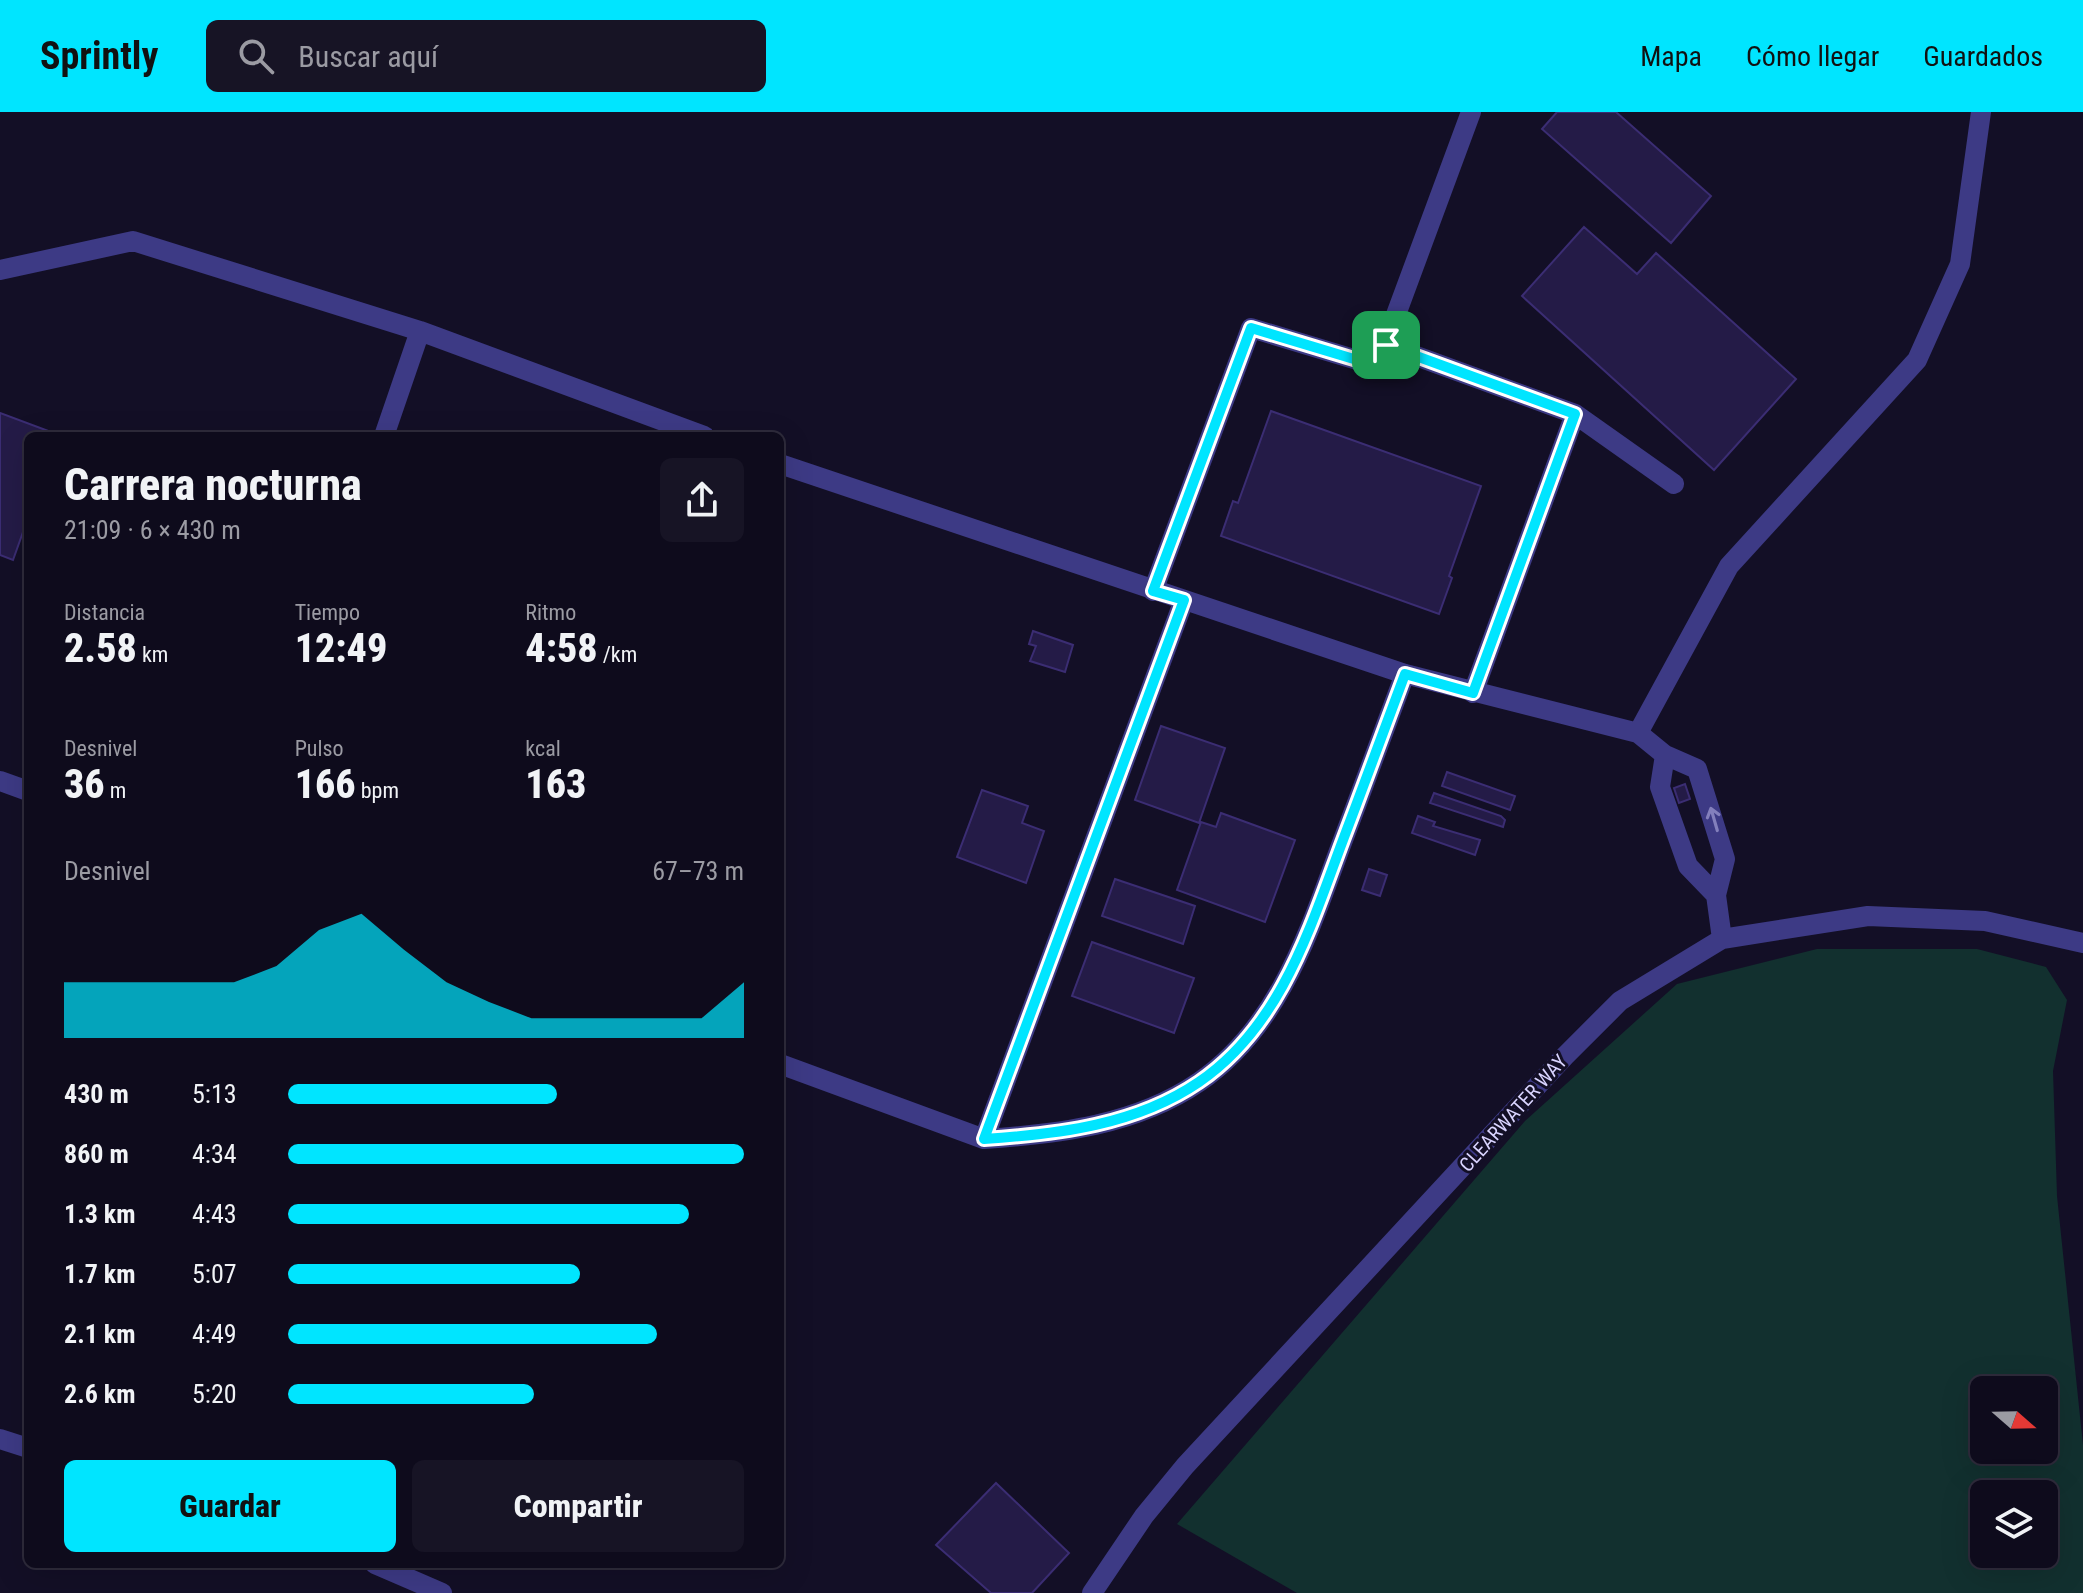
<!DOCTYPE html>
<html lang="es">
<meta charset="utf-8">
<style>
:root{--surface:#0e0b1c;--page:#171425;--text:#f1f3f6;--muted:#9b9ba3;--line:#2e2b3b;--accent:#00e5ff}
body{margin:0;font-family:"Roboto Condensed",sans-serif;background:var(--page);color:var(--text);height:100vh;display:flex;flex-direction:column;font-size:30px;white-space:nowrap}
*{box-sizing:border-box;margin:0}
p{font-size:26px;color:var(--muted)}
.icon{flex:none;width:44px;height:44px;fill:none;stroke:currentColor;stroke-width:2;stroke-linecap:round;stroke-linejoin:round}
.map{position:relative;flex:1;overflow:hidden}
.details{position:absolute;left:24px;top:320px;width:760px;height:1136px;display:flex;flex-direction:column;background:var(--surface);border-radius:12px;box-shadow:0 8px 32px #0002,0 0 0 2px var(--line)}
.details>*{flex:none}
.needle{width:52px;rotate:110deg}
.tools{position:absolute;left:1970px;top:1264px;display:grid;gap:16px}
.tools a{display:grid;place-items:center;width:88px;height:88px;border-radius:12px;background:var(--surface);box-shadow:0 8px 32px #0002,0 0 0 2px var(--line);font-size:40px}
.pin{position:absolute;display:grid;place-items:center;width:68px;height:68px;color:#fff;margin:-34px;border-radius:16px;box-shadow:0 4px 12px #0006}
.round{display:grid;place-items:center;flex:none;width:84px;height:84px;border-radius:12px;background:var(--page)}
.head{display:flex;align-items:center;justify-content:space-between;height:136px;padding:0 40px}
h1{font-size:44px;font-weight:800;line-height:60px}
.metrics{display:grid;grid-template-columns:repeat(3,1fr);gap:12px;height:136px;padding:8px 40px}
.metrics div{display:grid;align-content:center}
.metrics b{font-size:40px;font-weight:800}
.metrics small{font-size:22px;font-weight:400}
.metrics p{font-size:22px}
.chart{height:224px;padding:16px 40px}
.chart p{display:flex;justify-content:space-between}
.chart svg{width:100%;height:144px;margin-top:8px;fill:var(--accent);opacity:.7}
.primary-button{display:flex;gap:16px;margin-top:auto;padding:16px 40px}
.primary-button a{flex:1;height:92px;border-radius:12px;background:var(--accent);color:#111;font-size:32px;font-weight:800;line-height:92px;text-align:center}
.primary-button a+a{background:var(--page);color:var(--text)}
ul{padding:0 40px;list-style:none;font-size:26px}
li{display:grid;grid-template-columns:128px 96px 1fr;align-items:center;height:60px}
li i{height:20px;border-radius:10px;background:var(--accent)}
header{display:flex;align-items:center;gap:48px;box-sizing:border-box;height:112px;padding:0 40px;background:var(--accent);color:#111}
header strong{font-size:38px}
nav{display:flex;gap:44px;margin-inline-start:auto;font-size:28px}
.search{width:560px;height:72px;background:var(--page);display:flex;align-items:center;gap:20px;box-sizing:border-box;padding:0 28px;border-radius:12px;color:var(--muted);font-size:30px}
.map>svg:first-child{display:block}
.green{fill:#12302f;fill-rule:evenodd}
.building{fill:#241b47;stroke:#3b2d73;stroke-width:2}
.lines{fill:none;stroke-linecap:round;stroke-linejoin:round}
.minor{stroke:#3d3a85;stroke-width:20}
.oneway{stroke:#837fbc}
.route-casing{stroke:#fff;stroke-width:16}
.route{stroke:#00e5ff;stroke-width:10}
.labels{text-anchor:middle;stroke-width:6;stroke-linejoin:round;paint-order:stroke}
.street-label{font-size:20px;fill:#d9d4ff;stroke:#130f26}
</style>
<header>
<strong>Sprintly</strong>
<div class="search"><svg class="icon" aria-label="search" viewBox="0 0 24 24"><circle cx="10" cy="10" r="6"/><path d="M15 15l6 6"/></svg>Buscar aquí</div>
<nav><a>Mapa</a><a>Cómo llegar</a><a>Guardados</a></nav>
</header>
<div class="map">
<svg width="2083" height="1481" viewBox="0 0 2083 1481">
<rect width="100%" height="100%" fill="#130f26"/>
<path class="green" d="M1817,837H1977L2046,855L2067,888L2053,959L2057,1084L2083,1333V1481H1297L1177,1412L1525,1009L1677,872ZM1984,1278H2044V1338H1984ZM1984,1382H2044V1442H1984Z"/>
<path class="building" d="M1557,0H1616L1711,84L1671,131L1542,17Z
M1584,115L1637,162L1656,141L1796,267L1714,358L1522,184Z
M1271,299L1481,374L1449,464L1452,466L1439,502L1221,424L1233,389L1238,391Z
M0,301L59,323L28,324V406L13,448L0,443Z
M1033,519L1073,533L1065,560L1030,549L1036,534L1029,532Z
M1161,614L1225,636L1199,711L1135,688Z
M1447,660L1515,684L1510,698L1442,674Z
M1685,672L1690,687L1679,691L1674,676Z
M982,678L1028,694L1022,711L1044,719L1026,771L957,745Z
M1434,681L1501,704L1505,708L1503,715L1430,691Z
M1221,701L1295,728L1265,810L1177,778L1201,710L1216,715Z
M1418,704L1435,710L1433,714L1480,728L1475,743L1412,721Z
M1369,757L1387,763L1380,784L1362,778Z
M1115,767L1195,794L1183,832L1102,804Z
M1092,830L1194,866L1174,921L1072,884Z
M996,1371L1069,1441L1032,1481H991L936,1433Z"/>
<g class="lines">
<path class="minor" d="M0,158L133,129L420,219L704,324
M1386,233L1575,302L1674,372
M384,324L420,219
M780,352L1405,562L1638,621L1665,643L1697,657L1725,747L1716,783L1722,827
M1153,479L1251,216L1377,254L1471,0
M1473,581L1575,302
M1638,621L1729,454L1917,248L1960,152L1981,0
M1665,643L1660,675L1688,754L1716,783
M0,669L28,679
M780,952L984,1027L1184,488
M984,1027C1059,1022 1136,1013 1199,970C1281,914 1310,816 1343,728C1364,673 1384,618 1405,562
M0,1327L28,1336
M375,1452L442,1481
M1092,1481L1144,1404L1185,1354L1565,944L1620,889L1722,827L1868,804L1985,809L2083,831"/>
</g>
<defs><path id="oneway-shaft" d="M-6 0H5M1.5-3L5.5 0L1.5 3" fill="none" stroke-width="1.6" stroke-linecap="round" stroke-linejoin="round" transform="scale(2)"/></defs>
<use class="oneway" href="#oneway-shaft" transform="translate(1714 707) rotate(-106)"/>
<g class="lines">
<g class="route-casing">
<path id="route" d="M1251,216L1377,254L1386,233L1575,302L1473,581L1405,562C1384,618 1364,673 1343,728C1310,816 1281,914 1199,970C1136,1013 1059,1022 984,1027L1184,488L1153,479Z"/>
</g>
<use href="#route" class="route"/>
</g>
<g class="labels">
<g class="street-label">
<text transform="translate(1513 1001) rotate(-48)" y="7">CLEARWATER WAY</text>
</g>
</g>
</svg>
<div class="tools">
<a><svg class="needle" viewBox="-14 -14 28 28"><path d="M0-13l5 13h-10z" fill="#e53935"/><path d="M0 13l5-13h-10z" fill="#9b9ba3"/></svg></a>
<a><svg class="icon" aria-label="layers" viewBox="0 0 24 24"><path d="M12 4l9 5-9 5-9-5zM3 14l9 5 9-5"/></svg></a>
</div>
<div class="pin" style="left:1386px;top:233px;background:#1e9e55"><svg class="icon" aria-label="arrive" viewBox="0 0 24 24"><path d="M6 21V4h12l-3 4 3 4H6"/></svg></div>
<section class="details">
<div class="head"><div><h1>Carrera nocturna</h1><p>21:09 · 6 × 430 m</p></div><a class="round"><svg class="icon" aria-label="share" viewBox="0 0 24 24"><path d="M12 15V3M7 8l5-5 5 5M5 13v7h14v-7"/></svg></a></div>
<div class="metrics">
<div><p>Distancia</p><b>2.58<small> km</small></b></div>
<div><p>Tiempo</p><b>12:49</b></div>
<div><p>Ritmo</p><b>4:58<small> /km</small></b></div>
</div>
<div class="metrics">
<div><p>Desnivel</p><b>36<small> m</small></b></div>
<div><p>Pulso</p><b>166<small> bpm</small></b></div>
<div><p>kcal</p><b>163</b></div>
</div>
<div class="chart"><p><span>Desnivel</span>67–73 m</p>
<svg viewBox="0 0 160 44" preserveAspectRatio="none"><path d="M0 44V27L10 27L20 27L30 27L40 27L50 22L60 11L70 6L80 17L90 27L100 33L110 38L120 38L130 38L140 38L150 38L160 27V44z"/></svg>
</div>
<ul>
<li><b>430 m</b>5:13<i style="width:59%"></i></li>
<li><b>860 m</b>4:34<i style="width:100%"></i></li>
<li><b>1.3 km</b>4:43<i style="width:88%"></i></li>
<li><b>1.7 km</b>5:07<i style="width:64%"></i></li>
<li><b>2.1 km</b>4:49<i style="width:81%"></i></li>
<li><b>2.6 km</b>5:20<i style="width:54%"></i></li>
</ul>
<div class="primary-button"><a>Guardar</a><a>Compartir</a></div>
</section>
</div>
